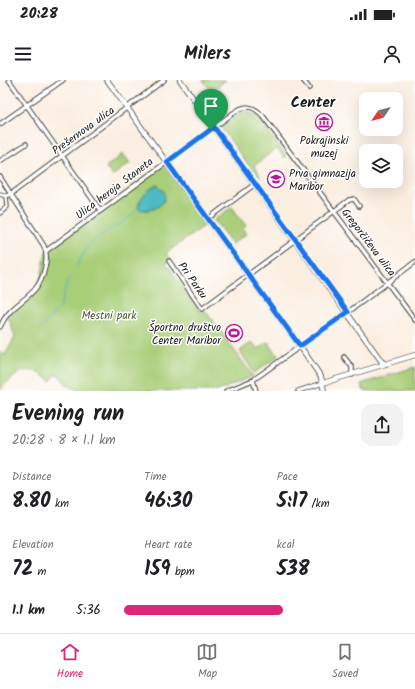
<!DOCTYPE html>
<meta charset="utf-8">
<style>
:root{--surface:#fff;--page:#f2f2f2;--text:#202124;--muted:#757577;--line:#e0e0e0;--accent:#db2777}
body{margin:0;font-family:Kalam,sans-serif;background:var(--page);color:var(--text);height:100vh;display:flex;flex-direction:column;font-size:15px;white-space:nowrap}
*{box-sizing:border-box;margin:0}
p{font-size:13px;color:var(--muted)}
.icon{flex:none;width:22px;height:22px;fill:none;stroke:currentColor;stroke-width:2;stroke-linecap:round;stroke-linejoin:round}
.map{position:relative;height:311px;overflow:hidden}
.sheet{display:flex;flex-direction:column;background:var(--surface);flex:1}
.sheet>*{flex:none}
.needle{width:26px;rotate:235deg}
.controls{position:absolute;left:359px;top:12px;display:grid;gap:8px}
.controls a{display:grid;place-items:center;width:44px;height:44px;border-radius:8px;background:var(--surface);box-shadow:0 4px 16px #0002;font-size:20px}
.pin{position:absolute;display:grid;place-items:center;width:34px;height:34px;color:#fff;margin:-41px -17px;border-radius:50% 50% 50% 0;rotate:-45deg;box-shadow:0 0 4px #0007}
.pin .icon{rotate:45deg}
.round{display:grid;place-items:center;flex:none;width:42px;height:42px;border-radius:12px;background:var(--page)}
.overview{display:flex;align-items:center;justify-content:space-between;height:68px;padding:0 12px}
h1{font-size:22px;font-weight:700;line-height:30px}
.figures{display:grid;grid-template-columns:repeat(3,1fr);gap:6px;height:68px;padding:4px 12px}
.figures div{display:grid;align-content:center}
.figures b{font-size:20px;font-weight:700}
.figures small{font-size:11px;font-weight:400}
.figures p{font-size:11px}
ul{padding:0 12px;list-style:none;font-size:13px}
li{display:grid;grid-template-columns:64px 48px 1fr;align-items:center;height:30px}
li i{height:10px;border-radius:5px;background:var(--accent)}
.status{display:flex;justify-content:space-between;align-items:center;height:28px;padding:0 20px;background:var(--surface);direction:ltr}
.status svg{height:11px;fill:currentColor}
header{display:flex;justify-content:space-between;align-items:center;height:52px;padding:0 12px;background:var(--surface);font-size:18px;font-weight:700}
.tabs{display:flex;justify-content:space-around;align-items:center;height:56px;border-top:1px solid var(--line);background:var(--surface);font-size:11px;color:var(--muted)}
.tabs a{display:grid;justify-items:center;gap:2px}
.tabs .on{color:var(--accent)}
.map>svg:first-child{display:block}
.green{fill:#a9ce78;stroke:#62754a}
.water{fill:#48b7c0;stroke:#326a6e}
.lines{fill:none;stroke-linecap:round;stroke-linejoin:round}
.stream{stroke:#48b7c0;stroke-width:1}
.street-casing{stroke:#3d3c39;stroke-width:5.5}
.secondary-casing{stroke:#3d3c39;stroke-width:6}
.street{stroke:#fff;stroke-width:3.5}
.secondary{stroke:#fff;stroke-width:4.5}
.route-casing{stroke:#fff;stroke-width:8}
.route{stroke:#1a73e8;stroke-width:5}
.labels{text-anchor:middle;stroke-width:3;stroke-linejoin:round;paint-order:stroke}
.street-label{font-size:11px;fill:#1c1c1c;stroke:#fff}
.poi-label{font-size:11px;fill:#1c1c1c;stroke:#fff}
.park-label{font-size:11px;fill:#4d5a3c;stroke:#fff}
.district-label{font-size:15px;font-weight:bold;fill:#1c1c1c;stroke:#fff}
</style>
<div class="status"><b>20:28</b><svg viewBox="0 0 49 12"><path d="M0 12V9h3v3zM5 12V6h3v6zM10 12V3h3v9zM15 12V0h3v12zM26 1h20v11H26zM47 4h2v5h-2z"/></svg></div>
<header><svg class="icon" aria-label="menu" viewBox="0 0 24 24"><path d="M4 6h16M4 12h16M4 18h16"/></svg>Milers<svg class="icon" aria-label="person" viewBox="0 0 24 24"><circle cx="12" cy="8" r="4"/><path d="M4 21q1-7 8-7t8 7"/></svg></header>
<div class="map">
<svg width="415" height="311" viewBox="0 0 415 311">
<rect width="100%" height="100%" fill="#fff"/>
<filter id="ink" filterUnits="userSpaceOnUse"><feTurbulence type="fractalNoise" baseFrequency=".025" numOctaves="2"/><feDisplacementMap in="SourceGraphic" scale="8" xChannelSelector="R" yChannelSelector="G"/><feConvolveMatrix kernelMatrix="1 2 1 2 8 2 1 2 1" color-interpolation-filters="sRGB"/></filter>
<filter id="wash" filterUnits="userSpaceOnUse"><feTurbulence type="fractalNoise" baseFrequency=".012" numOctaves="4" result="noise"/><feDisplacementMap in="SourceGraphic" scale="16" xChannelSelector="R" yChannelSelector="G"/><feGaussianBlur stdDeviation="0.9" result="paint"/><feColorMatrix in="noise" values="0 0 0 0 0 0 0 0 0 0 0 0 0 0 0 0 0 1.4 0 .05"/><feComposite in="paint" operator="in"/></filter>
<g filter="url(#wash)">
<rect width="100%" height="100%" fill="#faeee0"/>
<path class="green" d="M203,0H226L211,11Z
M246,32L257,36L286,76L284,78L277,69L274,70L254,86L260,96L257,98L221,47L239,34Z
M123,74L130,83L112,96L106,87Z
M164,84L207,144L166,173L171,180L166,183L201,232L204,229L253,296L218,311H81L67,305L59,295H55L51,301C27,282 19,291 0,310V272L5,275L15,257L8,236C39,210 39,210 46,171Z
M232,127L246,146L243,149L246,154L232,164L214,140Z
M252,262L258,269L268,262L278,276L254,293L240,271Z
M415,287V311H364L361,304Z"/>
<path class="water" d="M157,105C159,105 159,107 160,109C161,110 162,109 163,110C172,124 148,135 138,128C138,120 150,107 157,105Z"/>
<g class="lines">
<path class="stream" d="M76,187C78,183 89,164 91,163C105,150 126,144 138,128
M40,248L59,229L68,200L72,196"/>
</g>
</g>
<g filter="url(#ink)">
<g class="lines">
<g class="street-casing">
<path id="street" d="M9,0L100,130
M303,0L309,8
M0,44L63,0
M0,81L26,64
M0,97L44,166C47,173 47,179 45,187C39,220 11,220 0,247
M0,114L6,116L11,114L164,0
M0,133L7,127L6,116
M208,139L255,104
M46,171L232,34C244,25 252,24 263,36L415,240
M169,181L202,229L349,120L354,119L359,126
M344,277L352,287V295
M253,300L256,311
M226,311L253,300L351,230L415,182
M298,311L323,303"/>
</g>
<g class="secondary-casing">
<path id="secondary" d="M107,0L302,269L321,297L324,311
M180,0L382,282L386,284
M323,303L415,275"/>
</g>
<use href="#street" class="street"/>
<use href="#secondary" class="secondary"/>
</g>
</g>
<g class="lines" filter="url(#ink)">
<g class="route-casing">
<path id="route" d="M214,47L348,232L300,266L167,82Z"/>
</g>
<use href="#route" class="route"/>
</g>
<defs>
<g id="museum-ring" transform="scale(0.9)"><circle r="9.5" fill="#fff" stroke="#b5179e" stroke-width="1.5"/><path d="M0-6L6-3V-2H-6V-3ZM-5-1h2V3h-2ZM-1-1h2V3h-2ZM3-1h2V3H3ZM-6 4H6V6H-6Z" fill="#b5179e"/></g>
<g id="school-ring" transform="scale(0.9)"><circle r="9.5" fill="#fff" stroke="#b5179e" stroke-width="1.5"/><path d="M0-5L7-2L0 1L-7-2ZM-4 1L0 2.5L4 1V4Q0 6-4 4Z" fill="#b5179e"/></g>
<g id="stadium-ring" transform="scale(0.9)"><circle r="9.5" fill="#fff" stroke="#b5179e" stroke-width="1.5"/><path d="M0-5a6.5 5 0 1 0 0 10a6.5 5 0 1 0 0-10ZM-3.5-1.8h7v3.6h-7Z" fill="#b5179e"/></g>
</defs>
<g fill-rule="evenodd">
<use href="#museum-ring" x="324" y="42"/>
<use href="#school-ring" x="276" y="99"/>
<use href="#stadium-ring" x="234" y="253"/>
</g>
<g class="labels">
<g class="street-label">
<text transform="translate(83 50) rotate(-36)" y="4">Prešernova ulica</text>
<text transform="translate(114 108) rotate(-37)" y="4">Ulica heroja Staneta</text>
<text transform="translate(369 162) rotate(53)" y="4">Gregorčičeva ulica</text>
<text transform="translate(193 200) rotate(55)" y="4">Pri Parku</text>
</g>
<g class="poi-label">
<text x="324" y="64">Pokrajinski<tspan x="324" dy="13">muzej</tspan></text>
<text x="289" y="97" text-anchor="start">Prva gimnazija<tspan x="289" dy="13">Maribor</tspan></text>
<text x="221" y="251" text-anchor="end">Športno društvo<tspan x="221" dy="13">Center Maribor</tspan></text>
</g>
<g class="park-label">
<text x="109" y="239">Mestni park</text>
</g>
<g class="district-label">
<text x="313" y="27">Center</text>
</g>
</g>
</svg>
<div class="controls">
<a><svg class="needle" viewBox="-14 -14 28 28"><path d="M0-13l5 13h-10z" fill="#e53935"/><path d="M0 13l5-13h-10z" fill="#757577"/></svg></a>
<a><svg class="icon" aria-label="layers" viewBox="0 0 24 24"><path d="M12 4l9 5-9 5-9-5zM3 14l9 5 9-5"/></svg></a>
</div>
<div class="pin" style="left:211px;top:50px;background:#1e9e55"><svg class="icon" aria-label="arrive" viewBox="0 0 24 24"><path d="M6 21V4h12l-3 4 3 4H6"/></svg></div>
</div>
<section class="sheet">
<div class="overview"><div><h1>Evening run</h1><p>20:28 · 8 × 1.1 km</p></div><a class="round"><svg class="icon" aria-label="share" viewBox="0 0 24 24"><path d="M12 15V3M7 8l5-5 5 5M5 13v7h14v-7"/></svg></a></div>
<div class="figures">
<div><p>Distance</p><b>8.80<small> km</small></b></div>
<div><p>Time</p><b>46:30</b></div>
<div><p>Pace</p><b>5:17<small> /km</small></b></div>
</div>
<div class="figures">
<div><p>Elevation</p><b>72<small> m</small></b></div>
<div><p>Heart rate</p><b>159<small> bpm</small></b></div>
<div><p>kcal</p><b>538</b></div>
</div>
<ul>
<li><b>1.1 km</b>5:36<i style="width:57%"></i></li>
</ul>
</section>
<nav class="tabs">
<a class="on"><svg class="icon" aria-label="home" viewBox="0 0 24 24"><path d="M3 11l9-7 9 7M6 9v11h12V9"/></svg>Home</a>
<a><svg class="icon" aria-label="map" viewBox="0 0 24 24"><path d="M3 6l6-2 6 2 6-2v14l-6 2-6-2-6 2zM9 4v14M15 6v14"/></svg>Map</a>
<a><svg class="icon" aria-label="saved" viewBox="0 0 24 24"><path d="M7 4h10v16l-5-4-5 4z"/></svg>Saved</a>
</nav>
